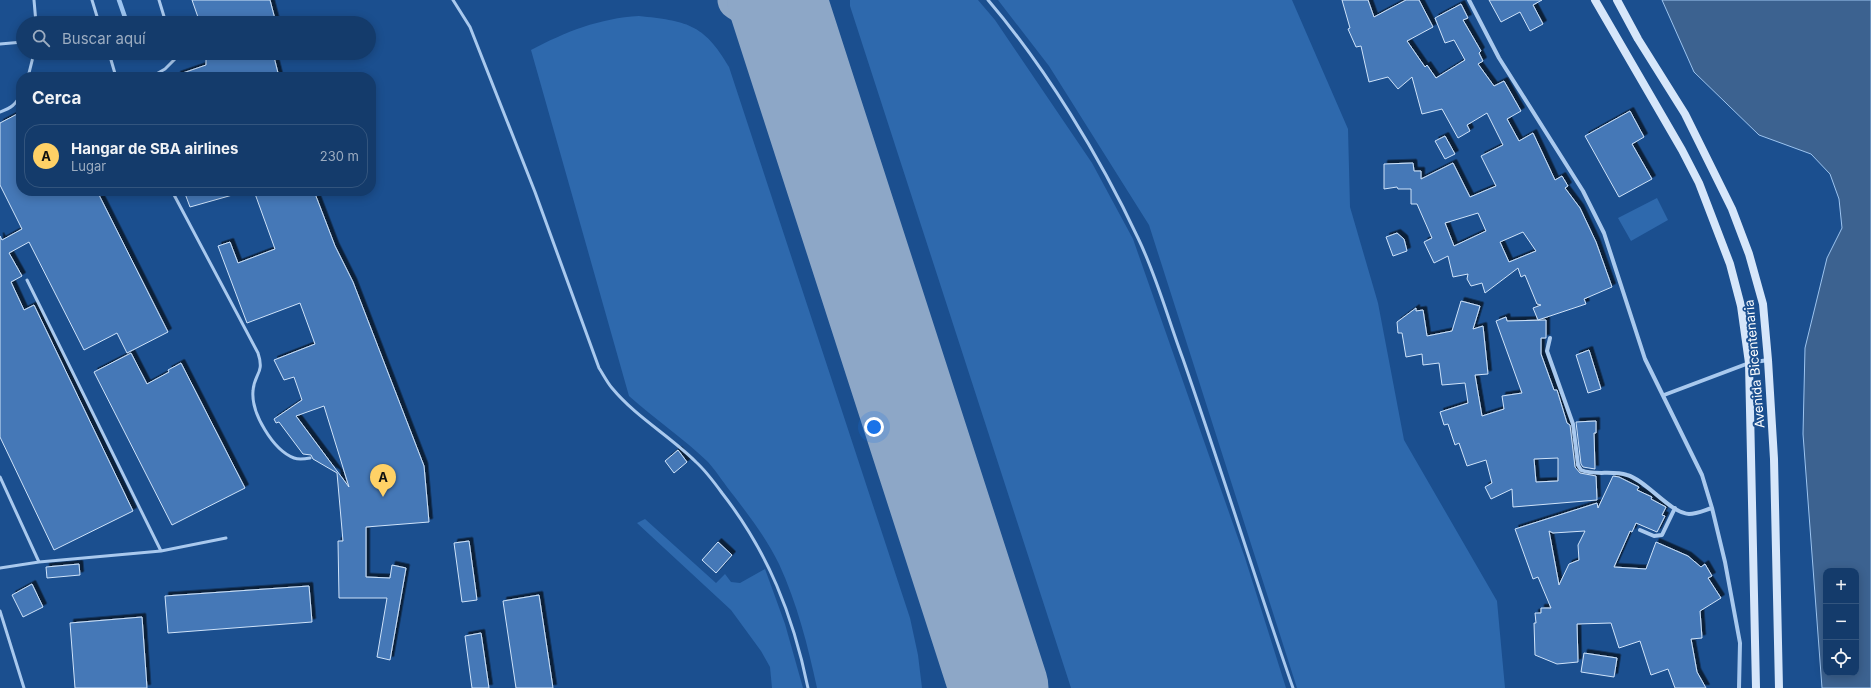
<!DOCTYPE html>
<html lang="es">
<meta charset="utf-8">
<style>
:root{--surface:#143b6b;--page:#214673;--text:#f1f3f6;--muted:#9dadc1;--line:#33557e;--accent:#ffd166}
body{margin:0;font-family:Inter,sans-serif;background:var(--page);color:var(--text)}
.controls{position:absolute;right:12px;bottom:12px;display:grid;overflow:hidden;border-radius:8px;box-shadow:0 2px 10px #0003}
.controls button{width:36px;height:36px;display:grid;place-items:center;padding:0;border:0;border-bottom:1px solid var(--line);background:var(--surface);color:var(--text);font:20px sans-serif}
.you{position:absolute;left:874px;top:427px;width:14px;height:14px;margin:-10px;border:3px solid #fff;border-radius:50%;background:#1a73e8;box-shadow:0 0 0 6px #1a73e833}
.badge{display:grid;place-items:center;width:26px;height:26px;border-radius:50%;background:var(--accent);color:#111;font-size:13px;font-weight:700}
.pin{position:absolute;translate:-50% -33px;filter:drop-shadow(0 1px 2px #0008)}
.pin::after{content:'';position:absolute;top:21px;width:14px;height:12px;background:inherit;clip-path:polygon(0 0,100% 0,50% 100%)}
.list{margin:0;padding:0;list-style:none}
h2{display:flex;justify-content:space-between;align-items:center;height:52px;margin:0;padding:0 16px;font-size:17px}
h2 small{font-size:13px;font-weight:400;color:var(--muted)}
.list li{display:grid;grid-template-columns:26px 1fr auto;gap:12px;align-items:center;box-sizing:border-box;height:64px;margin:0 8px 8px;padding:0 8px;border:1px solid var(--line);border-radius:16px}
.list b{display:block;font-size:15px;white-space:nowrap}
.list p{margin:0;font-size:13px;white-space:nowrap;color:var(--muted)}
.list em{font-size:13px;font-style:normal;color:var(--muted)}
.icon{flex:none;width:22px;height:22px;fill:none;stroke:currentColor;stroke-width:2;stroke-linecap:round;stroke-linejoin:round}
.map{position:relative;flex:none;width:1871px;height:688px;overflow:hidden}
.search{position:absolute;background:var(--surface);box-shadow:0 2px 10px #0003;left:16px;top:16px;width:360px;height:44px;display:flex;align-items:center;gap:10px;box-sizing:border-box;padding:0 14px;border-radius:22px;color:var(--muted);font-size:15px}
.panel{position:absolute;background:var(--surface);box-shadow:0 2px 10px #0003;left:16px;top:72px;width:360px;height:124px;border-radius:16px}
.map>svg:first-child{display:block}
</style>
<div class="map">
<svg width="1871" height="688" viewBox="0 0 1871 688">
<defs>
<filter id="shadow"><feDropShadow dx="3.5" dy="-3.5" stdDeviation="0" flood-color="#0009"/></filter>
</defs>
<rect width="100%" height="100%" fill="#1b4f8f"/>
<path fill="#2e69ad" d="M850 0H978L995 20 1092 163 1133 239 1245 558 1286 688H1071L850 6Z
M998 0H1292L1348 129 1350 207 1378 303 1404 440 1497 601 1505 688H1297L1149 225 1049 66Z
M639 16C685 21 704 23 729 67L910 618 918 655 922 688H817C808 646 797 603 779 564 767 539 750 517 734 496 725 485 717 472 708 462 683 438 655 419 629 396L531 50C565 32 600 18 639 16Z
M1657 198 1668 220 1631 241 1618 218Z
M645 519 716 583 725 574 731 582 740 583 765 569 785 624 803 688H772L770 667 761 651 731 610 637 523Z"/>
<path fill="#3c6290" stroke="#9cc4f0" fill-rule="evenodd" d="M1662 0H1871V688H1822L1803 434 1805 348 1827 258 1842 228 1839 199 1830 174 1811 154 1759 135 1694 72ZM1826 571H1856V673H1826Z"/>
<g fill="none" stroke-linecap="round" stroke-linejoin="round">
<path stroke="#9cc4f0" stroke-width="4.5" d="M119 0 127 23"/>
<path stroke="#8da7c7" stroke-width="39" d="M737 0C761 17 778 28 794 53"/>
<path stroke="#8da7c7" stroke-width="99" d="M777 0 999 688"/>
</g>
<path fill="#4478b7" stroke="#cfe3fa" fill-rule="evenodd" filter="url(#shadow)" d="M192 0H270L276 23H200Z
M1342 0H1368L1374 17 1406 0H1419L1433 27 1407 41 1425 67 1427 65 1436 78 1465 60 1454 40 1445 43 1435 18 1461 4 1468 18 1463 20 1481 51 1479 53 1483 61 1478 64 1494 86 1504 81 1521 111 1507 119 1519 141 1533 133 1555 180 1562 176 1568 186 1565 188 1580 208 1596 242 1612 287 1584 299 1586 304 1538 320 1533 308 1541 305 1537 304 1525 275 1521 277 1518 268 1485 293 1482 283 1471 286 1467 279 1468 274 1453 277 1448 256 1434 263 1424 242 1432 238 1417 204H1411V189H1398L1397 187 1384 189V164L1413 163 1414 171H1421V179L1453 163 1470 197 1496 186 1481 156 1503 145 1487 113 1467 125 1470 131 1458 138 1442 109 1422 114 1412 77 1398 89 1388 77 1369 82 1361 46 1356 47 1348 29 1350 28ZM1478 213 1486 231 1454 246 1445 223ZM1523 232 1536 251 1509 262 1500 242Z
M1489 0H1542L1533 5 1543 24 1530 31 1520 12 1501 22Z
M206 53H273L279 77H177V75L206 65Z
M1630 111 1644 137 1632 144 1652 179 1619 197 1585 136Z
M21 112V191H97L168 332 127 353 117 333 84 350 29 242 9 253 22 276 11 282 24 310 34 305 133 511 54 550 0 437V236L2 240 22 229 0 185V123Z
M1445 136 1455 154 1445 159 1435 141Z
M184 191H235L236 194 190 207Z
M254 191H314L335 246 353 282 424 466 429 522 366 527V577L390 578 392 565 406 568 390 660 377 657 387 598H339L338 541H343L337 473 313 459 311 455 303 454 279 422 276 423 274 419 302 400 294 377 284 380 274 360 315 344 300 303 247 323 218 246 230 242 238 263 275 249ZM324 406 349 487 296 416Z
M1397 233 1404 239 1407 251 1393 256 1386 237Z
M1461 301 1480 306 1473 329 1483 326 1488 374 1475 375 1482 416 1504 409 1502 396 1522 393 1496 321 1506 317 1507 321 1546 320V338H1541V354L1554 390H1557L1567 423 1570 425 1575 467 1580 473 1596 476 1597 500 1513 507 1512 489 1491 499 1485 487 1492 483 1486 460 1467 466 1459 443 1455 445 1448 424 1444 425 1440 412 1468 403 1465 383 1442 385 1439 363 1423 365 1422 354 1406 357 1402 333H1398L1397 322 1416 308V311L1423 310 1427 336 1452 331ZM1558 458V481L1536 482 1534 459Z
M1589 350 1601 389 1588 393 1576 355Z
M131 353 147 384 169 372 168 370 181 363 245 488 172 525 94 372Z
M1596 421V433H1594L1595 469 1583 467 1581 464 1576 422Z
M678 450 687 462 674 473 665 461Z
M1613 476 1619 477 1639 487 1637 490 1652 497 1651 499 1666 507 1662 515 1665 516 1657 532 1636 523 1632 532 1630 531 1614 567 1646 569 1656 542 1688 556 1701 567 1705 564 1712 576 1708 578 1721 598 1700 611 1702 638 1691 639 1697 672 1706 688H1675L1668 669 1651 675 1640 641 1619 648 1611 623 1577 624 1578 662 1557 664 1535 655 1534 623H1536L1535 613H1541V608H1551L1538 577 1533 579 1515 529 1597 503 1598 508ZM1549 531 1553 533 1585 531 1578 545 1579 560 1569 564 1559 585Z
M469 541 477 600 462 602 454 543Z
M718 542 732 555 716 573 702 560Z
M79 564 80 575 47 578 46 567Z
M32 584 43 607 23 617 12 595Z
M309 586 312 622 168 633 165 596Z
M539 595 553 688H516L503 601Z
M142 617 147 688H75L70 623Z
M481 633 489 688H472L465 636Z
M1584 653 1617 658 1614 677 1581 672Z"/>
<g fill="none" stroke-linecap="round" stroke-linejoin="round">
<path stroke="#a9c9ee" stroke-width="3" d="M34 0 36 23
M92 0 99 23
M159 0 166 23
M453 0 470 27 535 192 599 368C603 374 607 382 612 388 636 417 670 436 696 462 706 471 714 482 722 493 768 552 793 615 808 688
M988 0C1046 68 1100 157 1138 238 1157 277 1168 319 1183 359 1221 468 1255 579 1293 688
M0 44 23 42
M109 53 116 77
M28 77 34 53
M151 77 165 69 177 57 176 53
M0 112C11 108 16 105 21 93
M172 191 258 353C265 374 254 373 253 391 251 413 273 450 294 458 299 460 305 459 310 458
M27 280 161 551
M0 477 39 562
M0 568 39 562 161 551 226 538
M0 611 24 688"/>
<path stroke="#a9c9ee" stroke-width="4" d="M1469 0 1499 58 1583 191 1604 233 1645 359 1702 475 1712 508 1725 562 1740 643 1739 688
M1550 338 1547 351 1573 424 1578 465 1581 470C1594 476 1612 470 1627 475 1646 480 1670 513 1689 514 1697 514 1705 510 1712 508
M1664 395 1749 363 1768 360
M1640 530 1654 536 1662 535 1675 508"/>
<path stroke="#d6e6fa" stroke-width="8" d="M1595 0 1682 150 1699 183 1730 264 1741 306 1749 363 1756 688
M1617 0 1638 39 1685 114 1732 209 1749 254 1763 304 1768 360 1774 459 1779 688"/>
</g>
<g text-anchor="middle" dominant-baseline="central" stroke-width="4" stroke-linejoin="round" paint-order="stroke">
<g font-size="13" fill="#fff" stroke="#1b4f8f">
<text transform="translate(1754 364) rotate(-95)">Avenida Bicentenaria</text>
</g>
</g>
</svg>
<div class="controls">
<button>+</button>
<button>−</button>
<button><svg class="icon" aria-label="locate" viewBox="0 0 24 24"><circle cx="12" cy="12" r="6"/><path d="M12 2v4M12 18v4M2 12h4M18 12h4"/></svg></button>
</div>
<div class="you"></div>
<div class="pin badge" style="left:383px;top:497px">A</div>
<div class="search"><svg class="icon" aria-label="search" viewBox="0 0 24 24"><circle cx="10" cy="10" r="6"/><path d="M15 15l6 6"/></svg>Buscar aquí</div>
<section class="panel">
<h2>Cerca<small></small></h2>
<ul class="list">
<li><span class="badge">A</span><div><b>Hangar de SBA airlines</b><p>Lugar</p></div><em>230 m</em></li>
</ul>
</section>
</div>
